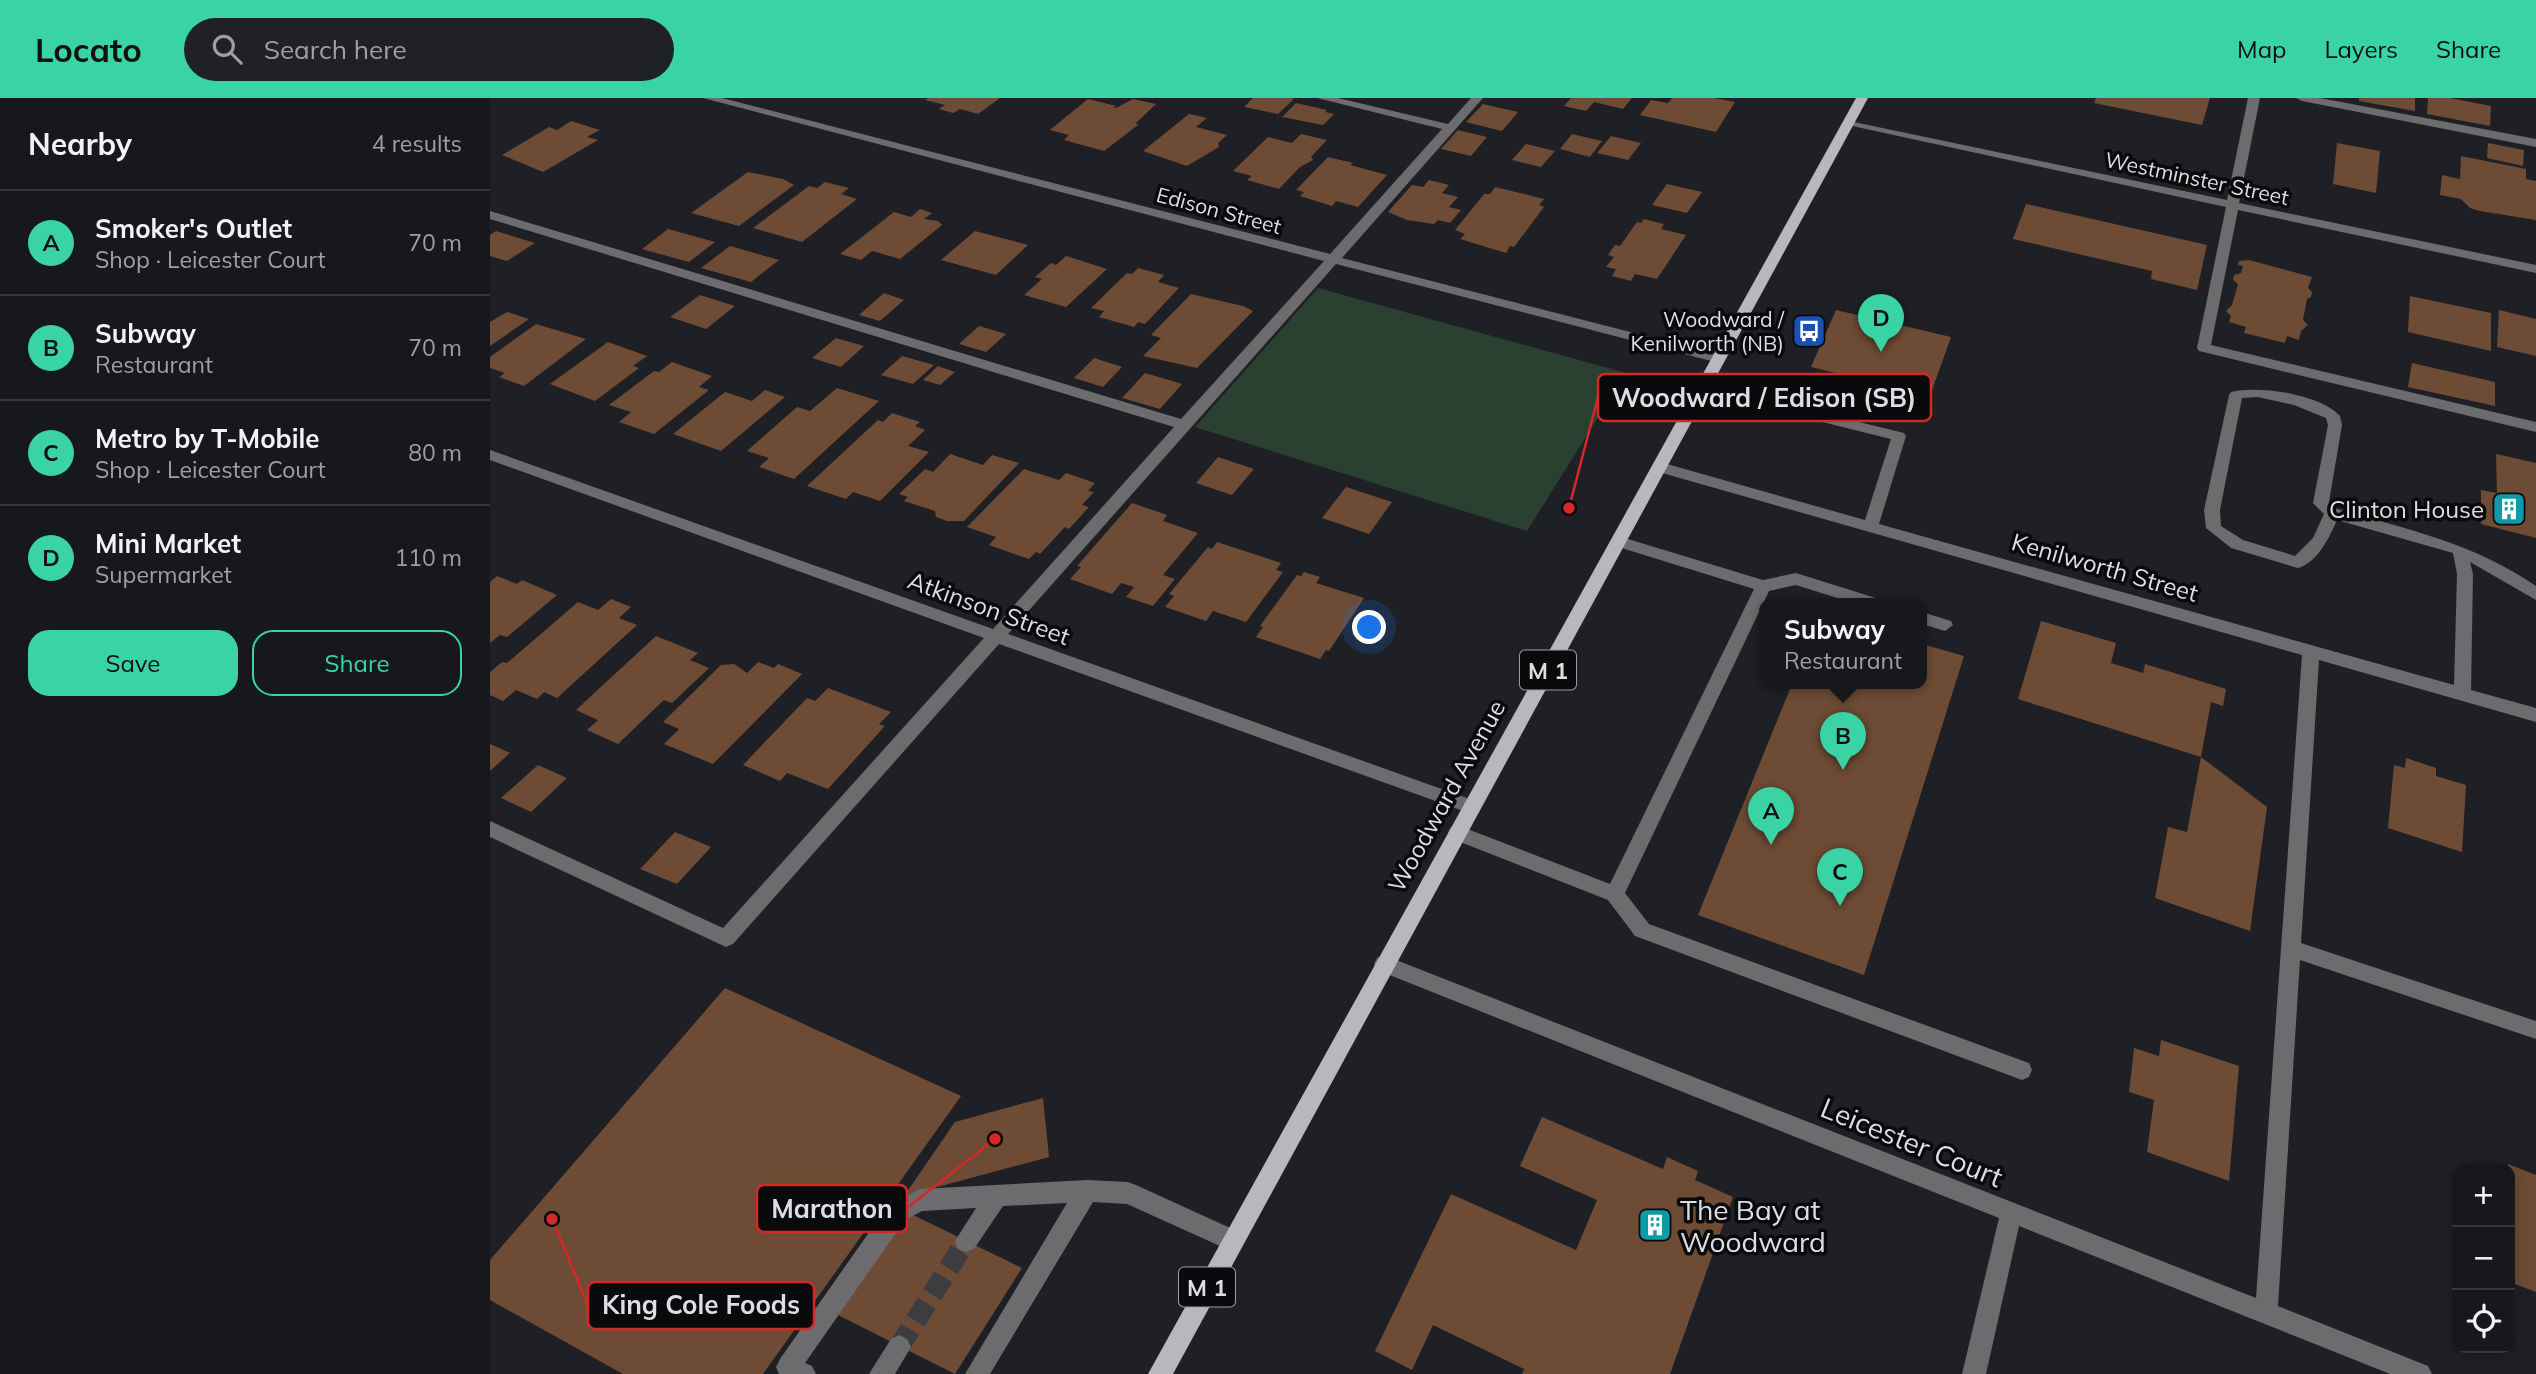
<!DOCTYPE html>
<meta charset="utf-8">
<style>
:root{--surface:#17181c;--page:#202125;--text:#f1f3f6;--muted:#9ea0a3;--line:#36373b;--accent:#3ad4a4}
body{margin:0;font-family:Mulish,sans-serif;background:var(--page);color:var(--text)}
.controls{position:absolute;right:21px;bottom:21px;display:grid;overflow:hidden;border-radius:14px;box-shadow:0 4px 18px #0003}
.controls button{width:63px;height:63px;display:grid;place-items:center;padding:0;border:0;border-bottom:2px solid var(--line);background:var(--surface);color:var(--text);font:35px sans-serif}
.you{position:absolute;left:880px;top:530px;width:24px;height:24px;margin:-18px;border:5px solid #fff;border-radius:50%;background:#1a73e8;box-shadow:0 0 0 10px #1a73e833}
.badge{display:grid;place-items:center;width:46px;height:46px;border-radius:50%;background:var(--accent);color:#111;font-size:23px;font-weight:700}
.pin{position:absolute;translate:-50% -58px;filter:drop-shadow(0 2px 4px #0008)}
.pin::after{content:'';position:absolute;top:37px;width:24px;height:21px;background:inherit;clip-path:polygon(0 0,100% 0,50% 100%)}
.popup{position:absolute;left:1269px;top:500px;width:168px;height:91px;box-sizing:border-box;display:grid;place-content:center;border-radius:14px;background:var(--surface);filter:drop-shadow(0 2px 5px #0005);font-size:23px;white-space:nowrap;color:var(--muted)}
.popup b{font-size:26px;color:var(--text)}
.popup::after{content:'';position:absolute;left:50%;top:100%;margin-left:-14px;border:14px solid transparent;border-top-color:var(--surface)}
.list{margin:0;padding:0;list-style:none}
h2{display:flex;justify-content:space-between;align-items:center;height:91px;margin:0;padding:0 28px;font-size:30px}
h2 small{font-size:23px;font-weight:400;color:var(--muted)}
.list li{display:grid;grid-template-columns:46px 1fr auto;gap:21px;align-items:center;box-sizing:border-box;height:105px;padding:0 28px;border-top:2px solid var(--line)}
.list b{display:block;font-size:26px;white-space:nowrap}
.list p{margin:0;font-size:23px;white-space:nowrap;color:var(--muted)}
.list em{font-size:23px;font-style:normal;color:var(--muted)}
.actions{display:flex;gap:14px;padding:21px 28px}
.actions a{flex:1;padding:16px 0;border:2px solid var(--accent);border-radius:21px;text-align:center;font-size:24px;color:var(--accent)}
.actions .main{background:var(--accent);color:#111}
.icon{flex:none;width:38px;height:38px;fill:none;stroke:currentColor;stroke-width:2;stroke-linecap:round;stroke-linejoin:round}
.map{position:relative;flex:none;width:2046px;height:1276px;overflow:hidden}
header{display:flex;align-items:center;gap:42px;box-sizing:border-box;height:98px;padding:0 35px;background:var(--accent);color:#111}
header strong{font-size:33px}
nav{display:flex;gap:38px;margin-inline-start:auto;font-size:24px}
.search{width:490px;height:63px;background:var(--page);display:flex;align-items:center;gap:18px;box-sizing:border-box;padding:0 24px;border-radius:38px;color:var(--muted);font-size:26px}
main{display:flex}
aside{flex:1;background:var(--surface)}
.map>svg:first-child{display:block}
</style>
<header>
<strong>Locato</strong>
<div class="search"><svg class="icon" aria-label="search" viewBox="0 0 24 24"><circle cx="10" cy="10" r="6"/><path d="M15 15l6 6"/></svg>Search here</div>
<nav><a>Map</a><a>Layers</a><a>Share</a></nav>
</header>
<main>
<aside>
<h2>Nearby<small>4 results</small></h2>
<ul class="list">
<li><span class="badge">A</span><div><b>Smoker's Outlet</b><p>Shop · Leicester Court</p></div><em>70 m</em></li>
<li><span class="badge">B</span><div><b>Subway</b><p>Restaurant</p></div><em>70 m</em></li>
<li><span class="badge">C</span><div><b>Metro by T-Mobile</b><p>Shop · Leicester Court</p></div><em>80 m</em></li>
<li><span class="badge">D</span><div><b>Mini Market</b><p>Supermarket</p></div><em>110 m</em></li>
</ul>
<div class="actions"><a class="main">Save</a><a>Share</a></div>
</aside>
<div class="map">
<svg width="2046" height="1276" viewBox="0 0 2046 1276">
<rect width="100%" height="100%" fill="#1f2025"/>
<path fill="#2a4131" d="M828 190 1136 275 1037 433 705 329Z"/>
<path fill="#6e4b35" d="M438 0H510L488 16 470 11 463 15 449 11 455 7 435 2Z
M763 0H801L804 1 788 16 754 9Z
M1081 0H1142L1133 11 1104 4 1096 13 1074 8Z
M1182 0H1224L1245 4 1226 34 1150 17 1161 2 1178 5Z
M1606 0H1720L1712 27 1604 5Z
M1869 0H1925V13L1869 3Z
M1938 0H1960L2001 8 2000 28 1937 16Z
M598 1 626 8 623 10H626L643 1 666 6 646 25 648 27 614 53 574 42 579 37 560 32Z
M806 5 837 12 835 14 844 16 833 27 792 19Z
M993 6 1028 14 1012 33 976 24Z
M699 16 717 20 706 29 737 37 728 45 729 49 697 68 653 53Z
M81 23 110 32 97 39 108 42 53 74 12 57 59 29 67 32Z
M968 32 997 39 981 58 951 51Z
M811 36 837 42 821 59 823 62 810 69 789 91 757 82 762 78 743 73 778 39 802 45Z
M1082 36 1112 43 1100 59 1070 51Z
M1121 38 1151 45 1138 62 1107 55Z
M1847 45 1890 53 1886 95 1843 86Z
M1998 45 2034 52 2033 68 1997 60Z
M1036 46 1065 53 1051 69 1022 62Z
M1971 58 2036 71V81L2046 83V122L1990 113 1980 110 1971 101 1950 97 1952 77 1970 81Z
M838 59 863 65 860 67 897 77 868 109 846 103 842 108 810 98 814 94 806 92Z
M258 74 293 81 304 87 249 128 201 115Z
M939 82 959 87 952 95 968 99 959 109 971 112 960 125 948 122 944 126 917 122 898 114 922 87 933 89Z
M335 84 359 90 351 96 367 101 312 144 263 130 319 88 327 90Z
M1177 86 1212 94 1197 115 1162 107Z
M1005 89 1054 101 1049 107 1054 109 1024 149 1020 148 1016 155 970 141 975 136 965 132 994 96H1000Z
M1536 106 1717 147 1707 192 1661 181 1662 173 1523 141Z
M430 111 442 115 434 121 448 123 452 127 410 161 382 153 371 162 350 156 404 114 421 119Z
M1154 121 1174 126 1171 131 1196 137 1167 181 1145 176 1141 183 1122 178 1126 171 1116 169 1124 159 1118 157 1125 147 1130 148 1147 124 1151 125Z
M178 131 225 144 199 164 152 151Z
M6 133 45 145 17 163 0 158V137Z
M485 133 538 147 506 177 451 162Z
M240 148 289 162 261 184 211 170Z
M576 158 617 171 576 209 534 197 552 181 545 179 561 165 566 167Z
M1759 162 1822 179 1818 190 1822 194 1821 199 1817 201 1813 222 1818 227 1811 233 1809 242 1797 238 1795 245 1754 235 1756 229 1739 224 1741 218 1736 213 1742 207 1748 186 1743 182 1744 177 1751 175 1753 168 1748 167 1749 163Z
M648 170 674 177 668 184 689 190 655 226 648 224 644 229 609 219 614 213 601 210 637 175 642 176Z
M394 195 414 202 390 223 369 217Z
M701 196 753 208 763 213 707 270 653 258 671 240 661 237Z
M210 197 245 208 216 231 180 219Z
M1920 198 2001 215V253L1918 234Z
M1346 212 1461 239 1440 298 1321 269Z
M2009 212 2046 221V258L2007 249Z
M17 214 39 221 0 248V224Z
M46 226 96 241 34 288 9 279 15 275 0 270V259Z
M489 228 516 236 496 254 469 246Z
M346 240 374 248 351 269 322 260Z
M118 244 157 258 143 268 149 270 105 303 60 286Z
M412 258 444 267 423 286 391 277Z
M604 260 632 269 613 289 584 280Z
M182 264 222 278 209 289 219 292 164 336 129 324 141 314 119 307 164 273 169 274Z
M1922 265 2005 284V308L1918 289Z
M448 268 465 274 450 287 433 282Z
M655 275 692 286 670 311 632 300Z
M347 290 389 303 304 381 269 369 279 360 257 353 307 309 320 313Z
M275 292 295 299 231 353 183 336 235 294 262 303Z
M402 315 430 324 425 328 435 332 418 348 439 354 390 403 363 394 356 401 317 388 388 322 393 324Z
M460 356 493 367 502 357 529 365 474 423H457L446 419 445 413 414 403 418 399 409 396 435 371 443 374Z
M2006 356 2046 365V440L1991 426V392L2007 395Z
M728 359 764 371 742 397 706 385Z
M534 371 569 382 576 375 605 385 598 393 604 394 592 407 599 409 579 431 575 429 550 456 546 454 539 461 499 447 506 439 477 429Z
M856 389 902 404 879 436 832 420Z
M642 405 677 417 673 423 708 435 673 477 685 481 663 508 636 499 644 489 631 485 622 496 580 481 591 469 587 468Z
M727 444 791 465 786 472 793 474 756 524 723 513 716 523 675 509 684 498 679 496 718 449 722 451Z
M814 474 830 479 826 485 874 500 839 553 836 552 830 561 766 539 773 529 770 528 807 477 811 478Z
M7 478 27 486 32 482 67 497 17 539 10 537 0 545V484Z
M121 501 141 509 129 520 147 527 67 600 54 594 47 601 26 592 13 603 0 597V574L12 564 17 565 88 504 108 512Z
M1551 523 1626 545 1621 565 1653 575 1655 566 1736 591 1733 608 1721 604 1711 659 1528 601Z
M166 538 208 555 200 562 219 570 182 605 174 602 128 646 97 632 108 622 86 612Z
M1432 546 1474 558 1374 877 1208 817 1302 586H1432Z
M268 564 284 570 288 566 312 576 223 666 174 646 189 631 173 624 231 567 244 566 257 575Z
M338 590 401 614 389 626 395 628 338 691 297 675 290 683 253 667 317 600 325 603Z
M0 646 20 655 0 673Z
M1711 659 1777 709 1760 833 1665 800 1678 729 1697 734Z
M1916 660 1946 670V678L1976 687 1972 754 1898 730 1904 667 1915 670Z
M48 667 77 680 41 714 11 700Z
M185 734 221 749 187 786 150 771Z
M235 890 471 998 273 1276H133L0 1202V1162Z
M1671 942 1749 968 1739 1083 1657 1054 1664 1002 1639 994 1644 950 1669 958Z
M553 1000 559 1059 414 1098 465 1024Z
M1052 1019 1173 1071 1177 1059 1208 1073 1205 1082 1243 1099 1180 1276H1032L1034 1271 943 1227 922 1272 885 1253 961 1096 1086 1152 1107 1102 1030 1068Z
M2018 1066 2046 1077V1194L2020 1184Z
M419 1115 532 1170 465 1276 348 1217Z"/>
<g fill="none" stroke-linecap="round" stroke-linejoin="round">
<path stroke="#3c3c41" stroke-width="21" stroke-dasharray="21 10" stroke-linecap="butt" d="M409 1249 476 1143"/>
<path fill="#6c6b6e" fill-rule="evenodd" d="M213 0H232L840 156 952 31 827 0H848L958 26 981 0H993L852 160 1234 258 1236 261 1229 265 846 166 518 536 988 704 991 709 988 714H976L509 546 243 846 236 849 0 739V723L233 830 494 540 0 362V352L503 531 684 329 0 121V113L691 321 834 163Z
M1758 0H1770L1749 105 2046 167V175L1748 112 1721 247 2046 324V334L1709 253 1707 250 1736 109 1353 26 1359 23 1737 102Z
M1806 0H1830L2046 41V49L1812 3Z
M1213 286 1414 335 1416 338 1389 426 1964 587 1967 476 1963 455 1847 422C1839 440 1828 464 1808 470L1741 450 1716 430 1714 412 1739 297 1741 294C1768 287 1831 296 1850 318L1852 327 1839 404 1847 411C1920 432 1983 445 2046 488V502L1980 464 1983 476 1981 592 2046 610V624L1829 562 1811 845 2046 923V941L1810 862 1788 1208 1938 1268 1942 1276H1900L1529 1128 1496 1276H1472L1509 1120 887 872 884 866 887 860 894 857 901 860 1766 1200 1812 557 1165 373 1163 369 1170 364 1375 422 1401 341 1208 293V287ZM1768 299 1804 307 1836 320 1838 327 1823 405 1834 416 1823 440 1805 458 1753 442 1731 428 1730 412 1752 300Z
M1128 438 1273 482 1306 475 1392 502 1394 506H1366L1306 487 1279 493 1135 795 1159 826 1539 965 1542 972 1539 979 1532 982 1145 838 1118 802 960 740 958 735 960 730 967 727 1120 786 1264 491 1122 447 1120 443Z
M1432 514 1461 523 1463 527 1455 533 1432 526Z
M597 1082 638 1084 646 1087 749 1134 752 1142 749 1150 741 1153 637 1106 603 1104 500 1276H475L577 1105 513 1108 484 1151 476 1154 468 1151 465 1143 486 1110 432 1113 415 1122 315 1265 322 1268 326 1276H289L286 1269 290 1261 399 1106 430 1091Z
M409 1237 417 1241 421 1249 405 1276H379L401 1241Z"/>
<path fill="#b8b7bc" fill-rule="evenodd" d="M1366 0H1378L683 1276H658Z"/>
</g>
<defs>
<symbol id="bus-square" viewBox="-11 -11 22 22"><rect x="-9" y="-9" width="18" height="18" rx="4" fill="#1a4fb4" stroke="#090a0c"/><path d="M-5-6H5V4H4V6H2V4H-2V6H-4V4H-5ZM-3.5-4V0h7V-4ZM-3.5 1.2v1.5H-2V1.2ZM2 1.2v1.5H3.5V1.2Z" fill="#fff"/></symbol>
<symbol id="building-square" viewBox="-11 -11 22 22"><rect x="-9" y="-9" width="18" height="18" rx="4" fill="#0f9aa8" stroke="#090a0c"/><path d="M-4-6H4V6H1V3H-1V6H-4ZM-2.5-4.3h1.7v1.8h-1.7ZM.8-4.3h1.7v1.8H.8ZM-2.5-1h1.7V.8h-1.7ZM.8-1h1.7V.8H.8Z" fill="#fff"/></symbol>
</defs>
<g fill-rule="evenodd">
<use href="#bus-square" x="1300" y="214" width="38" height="38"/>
<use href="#building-square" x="2000" y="392" width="38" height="38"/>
<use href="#building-square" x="1146" y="1108" width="38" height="38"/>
</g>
<g text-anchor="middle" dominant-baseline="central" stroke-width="7" stroke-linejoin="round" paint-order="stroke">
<g font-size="21" fill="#dddee2" stroke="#090a0c">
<text transform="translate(1707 80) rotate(12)">Westminster Street</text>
<text transform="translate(729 112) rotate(15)">Edison Street</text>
</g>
<g font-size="21" fill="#dddee2" stroke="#090a0c" text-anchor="end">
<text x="1294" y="221">Woodward /<tspan x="1294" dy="24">Kenilworth (NB)</tspan></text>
</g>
<g fill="#090a0c" stroke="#9d9ea2" stroke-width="2">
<rect x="1030" y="552.5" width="56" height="39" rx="5"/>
<rect x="689" y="1169.5" width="56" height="39" rx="5"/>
</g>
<g font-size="23" font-weight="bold" fill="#dddee2">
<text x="1058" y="572">M 1</text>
<text x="717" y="1189">M 1</text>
</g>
<g font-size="24" fill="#dddee2" stroke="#090a0c" text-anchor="end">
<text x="1994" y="411">Clinton House</text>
</g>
<g font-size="24" fill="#dddee2" stroke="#090a0c">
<text transform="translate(1615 469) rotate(16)">Kenilworth Street</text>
<text transform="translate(499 510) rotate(20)">Atkinson Street</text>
<text transform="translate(956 698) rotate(-61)">Woodward Avenue</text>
</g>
<g font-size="28" fill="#dddee2" stroke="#090a0c">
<text transform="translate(1422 1044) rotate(22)">Leicester Court</text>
</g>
<g font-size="28" fill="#dddee2" stroke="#090a0c" text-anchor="start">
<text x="1190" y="1111">The Bay at<tspan x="1190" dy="32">Woodward</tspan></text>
</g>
</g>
<path fill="none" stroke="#d62828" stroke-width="2.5" d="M1079 410L1108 299M505 1041L417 1110M62 1121L98 1207"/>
<g fill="#d62828" stroke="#090a0c" stroke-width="2.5">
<circle cx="1079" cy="410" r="7"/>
<circle cx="505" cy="1041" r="7"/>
<circle cx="62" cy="1121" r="7"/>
</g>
<g fill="#090a0c" stroke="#d62828" stroke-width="2.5">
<rect x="1108" y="276" width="333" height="47" rx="7"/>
<rect x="267" y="1087" width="150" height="47" rx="7"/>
<rect x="98" y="1184" width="226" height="47" rx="7"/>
</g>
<g font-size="26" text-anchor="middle" font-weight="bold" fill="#dddee2">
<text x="1274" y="309">Woodward / Edison (SB)</text>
<text x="342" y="1120">Marathon</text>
<text x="211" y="1216">King Cole Foods</text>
</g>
</svg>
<div class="controls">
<button>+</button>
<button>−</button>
<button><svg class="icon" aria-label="locate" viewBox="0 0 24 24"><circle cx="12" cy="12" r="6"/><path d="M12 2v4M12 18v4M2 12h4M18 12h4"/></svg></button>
</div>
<div class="you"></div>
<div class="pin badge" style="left:1281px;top:747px">A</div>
<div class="pin badge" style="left:1353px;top:672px">B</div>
<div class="popup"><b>Subway</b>Restaurant</div>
<div class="pin badge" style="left:1350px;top:808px">C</div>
<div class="pin badge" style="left:1391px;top:254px">D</div>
</div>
</main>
